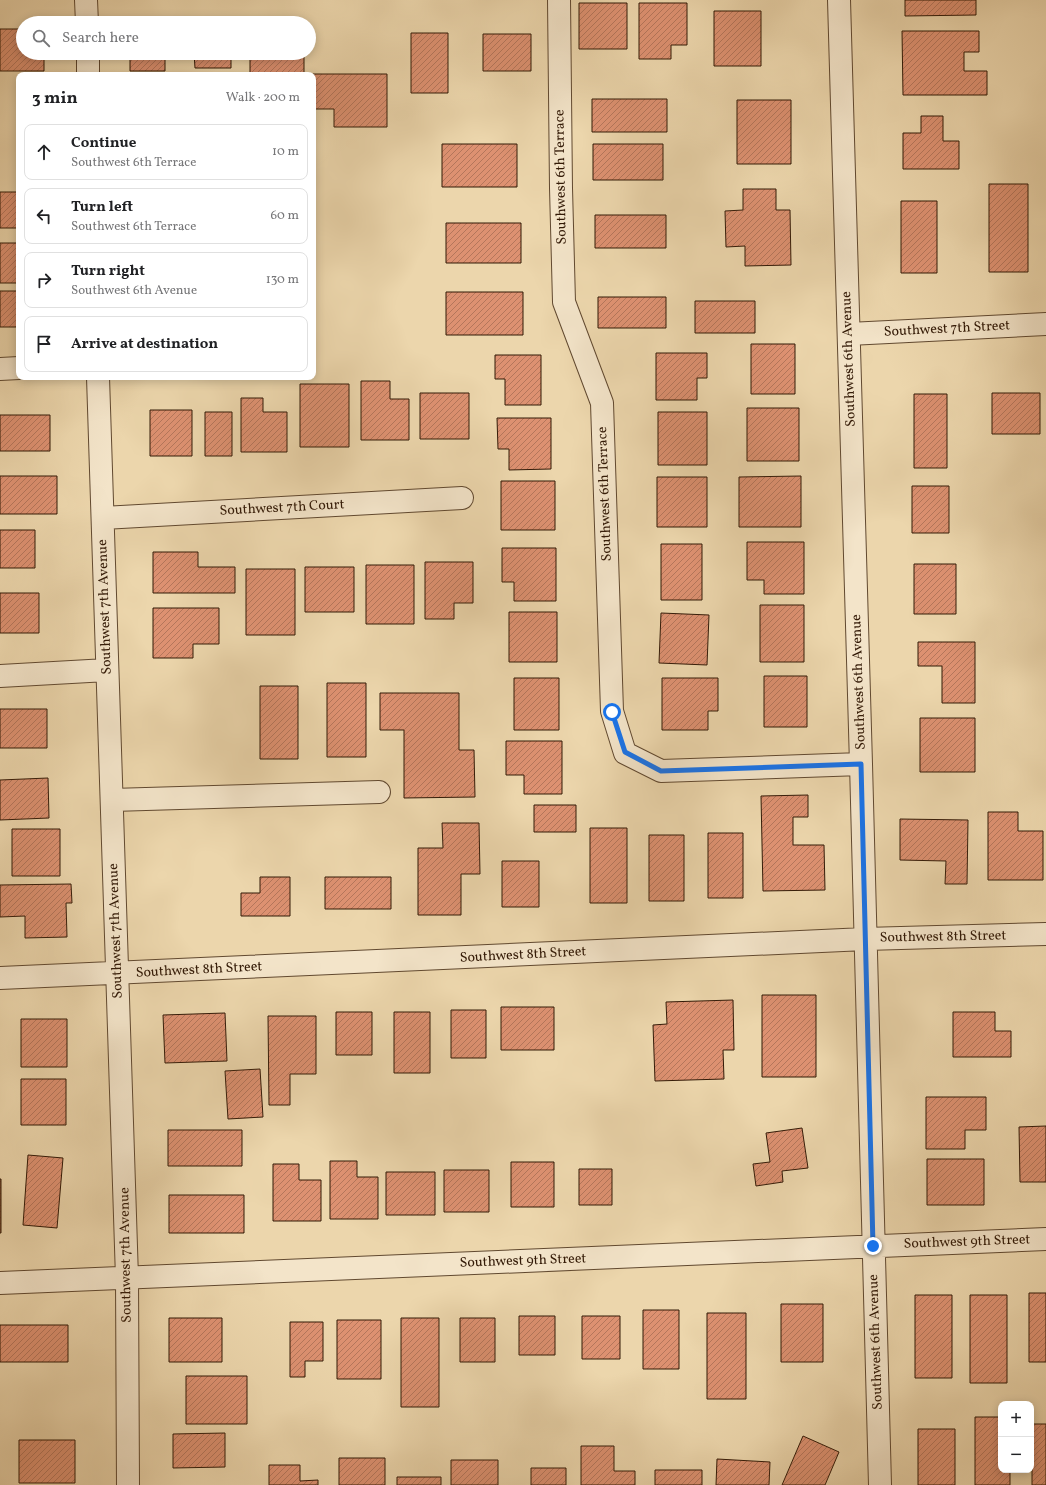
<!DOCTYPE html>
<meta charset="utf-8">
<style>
:root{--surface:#fff;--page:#f2f2f2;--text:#202124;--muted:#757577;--line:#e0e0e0}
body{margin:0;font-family:Vollkorn,serif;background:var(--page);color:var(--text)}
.controls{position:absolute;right:12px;bottom:12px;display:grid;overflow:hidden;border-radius:8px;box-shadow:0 2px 10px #0003}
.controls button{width:36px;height:36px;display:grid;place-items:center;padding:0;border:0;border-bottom:1px solid var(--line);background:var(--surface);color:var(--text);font:20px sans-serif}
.stop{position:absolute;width:12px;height:12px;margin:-9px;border:3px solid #1a73e8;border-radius:50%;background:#fff}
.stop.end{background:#1a73e8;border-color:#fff;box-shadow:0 1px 4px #0008}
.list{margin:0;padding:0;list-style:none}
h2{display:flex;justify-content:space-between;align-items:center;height:52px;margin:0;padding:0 16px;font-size:17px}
h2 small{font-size:13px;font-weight:400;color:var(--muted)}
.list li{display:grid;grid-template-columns:26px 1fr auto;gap:12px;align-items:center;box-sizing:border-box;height:56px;margin:0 8px 8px;padding:0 8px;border:1px solid var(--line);border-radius:8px}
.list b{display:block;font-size:15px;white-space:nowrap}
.list p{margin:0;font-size:13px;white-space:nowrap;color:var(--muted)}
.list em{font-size:13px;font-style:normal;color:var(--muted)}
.icon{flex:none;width:22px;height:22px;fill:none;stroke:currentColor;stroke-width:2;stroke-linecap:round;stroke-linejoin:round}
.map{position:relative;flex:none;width:1046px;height:1485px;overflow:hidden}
.search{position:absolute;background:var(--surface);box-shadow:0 2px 10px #0003;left:16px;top:16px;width:300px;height:44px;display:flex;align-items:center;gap:10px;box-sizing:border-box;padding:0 14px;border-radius:22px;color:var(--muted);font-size:15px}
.panel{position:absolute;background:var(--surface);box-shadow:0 2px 10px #0003;left:16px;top:72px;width:300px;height:308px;border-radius:8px}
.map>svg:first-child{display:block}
</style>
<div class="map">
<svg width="1046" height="1485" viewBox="0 0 1046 1485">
<defs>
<pattern id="building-hatch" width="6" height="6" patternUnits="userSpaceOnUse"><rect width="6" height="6" fill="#dd9171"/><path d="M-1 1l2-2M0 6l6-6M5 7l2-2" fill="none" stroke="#b4765b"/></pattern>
</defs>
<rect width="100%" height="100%" fill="#ecd6ac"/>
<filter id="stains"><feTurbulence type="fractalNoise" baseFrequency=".005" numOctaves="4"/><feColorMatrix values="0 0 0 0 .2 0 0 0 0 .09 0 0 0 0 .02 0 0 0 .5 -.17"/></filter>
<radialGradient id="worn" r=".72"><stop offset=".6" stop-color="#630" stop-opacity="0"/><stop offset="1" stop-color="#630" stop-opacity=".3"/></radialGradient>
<path fill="url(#building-hatch)" stroke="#331a07" d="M905 0H976V15L905 16Z
M579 3H627V49H579Z
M639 3H687V45H671V59H639Z
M714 11H761V66H714Z
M0 29H23V53H44V71H0Z
M902 31H979V52H964V71H987V95H903Z
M411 33H448V93H411Z
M483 34H531V71H483Z
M130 53H165V71H130Z
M194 53H231V68H195Z
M250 53H304V75H250Z
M313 74H387V127H334V109H313Z
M592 99H667V132H592Z
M737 100H791V164H737Z
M921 116H943V141H959V169H903V133H921Z
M442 144H517V187H442Z
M593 144H663V180H593Z
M989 184H1028V272H989Z
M743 189H776V210H790L791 265 745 266V246L726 247 725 211 743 210Z
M0 192H19V228H0Z
M901 201H937V273H901Z
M595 215H666V248H595Z
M446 223H521V263H446Z
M0 243H19V283H0Z
M0 291H19V327H0Z
M446 292H523V335H446Z
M598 297H666V328H598Z
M695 301H755V333H695Z
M751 344H795V394H751Z
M656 353H707V378H697V400H656Z
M495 355H541V405H505V379H495Z
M361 381H390V399H409V440H361Z
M300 384H349V447H300Z
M420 393H469V439H420Z
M992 393H1040V434H992Z
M914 394H947V468H914Z
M241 398H263V412H287V452H241Z
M747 408H799V461H747Z
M150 410H192V456H150Z
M205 412H232V456H205Z
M658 412H707V465H658Z
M0 415H50V451H0Z
M497 418H551V469L509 470V449H498Z
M0 476H57V514H0Z
M801 476V527H739V477Z
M657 477H707V527H657Z
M501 481H555V530H501Z
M912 486H949V533H912Z
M0 530H35V568H0Z
M747 542H804V594H764V580H747Z
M661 544H702V600H661Z
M502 548H556V601H514V582H502Z
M153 552H198V567H235V593H153Z
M425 562H473V603H454V619H425Z
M914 564H956V614H914Z
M366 565H414V624H366Z
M305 567H354V612H305Z
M246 569H295V635H246Z
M0 593H39V633H0Z
M760 605H804V662H760Z
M153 608H219V644H193V658H153Z
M509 612H557V662H509Z
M661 613 709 615 707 665 659 663Z
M918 642H975V703H942V666H918Z
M764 676H807V727H764Z
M514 678H559V730H514Z
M662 678H718V711H708V730H662Z
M327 683H366V757H327Z
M260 686H298V759H260Z
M380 693H459V750H474L475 797 404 798V730H380Z
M0 709H47V748H0Z
M920 718H975V772H920Z
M506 741H562V794H524V775H506Z
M48 778 49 818 0 820V780Z
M808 795V817H793V845H824L825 890 763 891 761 796Z
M534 805H576V832H534Z
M988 812H1018V831H1043V880H988Z
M900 819 968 820 967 884H945L946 861 900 860Z
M442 823H479L480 874H461V915H418V848H443Z
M590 828H627V903H590Z
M12 829H60V876H12Z
M708 833H743V898H708Z
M649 835H684V901H649Z
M502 861H539V907H502Z
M260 877H290V916H241V893H260Z
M325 877H391V909H325Z
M71 884 72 903H66L67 937 25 938V916L0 917V885Z
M762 995H816V1077H762Z
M733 1000 734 1050H723L724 1079 655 1081 653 1025 667 1024 666 1002Z
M501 1007H554V1050H501Z
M451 1010H486V1058H451Z
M336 1012H372V1055H336Z
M394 1012H430V1073H394Z
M953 1012H995V1031H1011V1057H953Z
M225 1013 227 1061 165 1063 163 1015Z
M268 1016H316V1074H290V1105H269Z
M21 1019H67V1067H21Z
M260 1069 263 1117 228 1119 225 1071Z
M21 1079H66V1125H21Z
M926 1097H986V1130H965V1149H926Z
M1046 1126V1182H1020L1019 1127Z
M802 1128 808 1168 782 1171 783 1182 756 1186 753 1164 770 1162 766 1133Z
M168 1130H242V1166H168Z
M28 1155 63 1158 57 1228 23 1225Z
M927 1159H984V1205H927Z
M330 1161H357V1177H378V1219H330Z
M511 1162H554V1207H511Z
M273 1164H299V1180H321V1221H273Z
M579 1169H612V1205H579Z
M444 1170H489V1212H444Z
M386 1172H435V1215H386Z
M0 1179H1V1233H0Z
M169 1195H244V1233H169Z
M1029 1293H1046V1362H1029Z
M915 1295H952V1378H915Z
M970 1295H1007V1383H970Z
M781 1304H823V1362H781Z
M643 1310H679V1369H643Z
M707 1313H746V1399H707Z
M519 1316H555V1355H519Z
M582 1316H620V1359H582Z
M169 1318H222V1362H169Z
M401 1318H439V1407H401Z
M460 1318H495V1362H460Z
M337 1320H381V1379H337Z
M290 1322H323V1361H305V1377H290Z
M0 1325H68V1362H0Z
M186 1376H247V1424H186Z
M975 1417H1001V1470H1010V1485H975Z
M1032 1424H1046V1485H1032Z
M918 1429H955V1485H918Z
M225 1433V1467L173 1468V1434Z
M803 1436 839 1452 825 1485H782Z
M19 1440H75V1483H19Z
M581 1446H614V1471H635V1485H581Z
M339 1458H385V1485H339Z
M717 1459 770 1462 769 1485H716Z
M451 1460H498V1485H451Z
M269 1465H300V1481L318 1480V1485H269Z
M531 1468H566V1485H531Z
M655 1470H702V1485H655Z
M397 1477H441V1485H397Z"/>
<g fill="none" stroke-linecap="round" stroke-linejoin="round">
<defs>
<path id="minor" d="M86 0 87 23
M559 0 561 188 564 302 602 403 612 711 625 753 661 771 861 764
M839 0 861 764 880 1485
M88 53V75
M849 334 1046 324
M0 369 19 368
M98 377 127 1278 128 1485
M103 518 462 498
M0 676 107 670
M112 800 379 792
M0 978 865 939 1046 934
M0 1283 1046 1239"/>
</defs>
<use href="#minor" stroke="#614930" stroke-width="24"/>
<use href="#minor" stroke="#f3e4c9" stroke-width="22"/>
</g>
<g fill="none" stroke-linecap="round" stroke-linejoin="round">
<path stroke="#1a73e8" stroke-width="5" d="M612 712 625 752 661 771 861 764 873 1246"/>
</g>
<g text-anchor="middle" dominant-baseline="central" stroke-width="3" stroke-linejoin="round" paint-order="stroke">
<g font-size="14" fill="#331a07" stroke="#f3e4c9">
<text transform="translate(561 177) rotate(-91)">Southwest 6th Terrace</text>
<text transform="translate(947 329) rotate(-3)">Southwest 7th Street</text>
<text transform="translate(849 359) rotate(-92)">Southwest 6th Avenue</text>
<text transform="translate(605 494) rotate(-92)">Southwest 6th Terrace</text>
<text transform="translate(282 508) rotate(-3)">Southwest 7th Court</text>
<text transform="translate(105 607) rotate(-92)">Southwest 7th Avenue</text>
<text transform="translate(859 682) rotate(-92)">Southwest 6th Avenue</text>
<text transform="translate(116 931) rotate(-92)">Southwest 7th Avenue</text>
<text transform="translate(943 937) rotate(-1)">Southwest 8th Street</text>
<text transform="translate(523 955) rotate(-3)">Southwest 8th Street</text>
<text transform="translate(199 970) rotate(-3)">Southwest 8th Street</text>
<text transform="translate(967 1242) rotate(-2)">Southwest 9th Street</text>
<text transform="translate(126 1255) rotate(-91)">Southwest 7th Avenue</text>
<text transform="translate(523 1261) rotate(-2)">Southwest 9th Street</text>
<text transform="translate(876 1342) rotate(-92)">Southwest 6th Avenue</text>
</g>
</g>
<rect width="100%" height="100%" filter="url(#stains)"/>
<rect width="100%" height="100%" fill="url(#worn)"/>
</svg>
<div class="controls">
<button>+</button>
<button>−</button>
</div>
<div class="stop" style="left:612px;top:712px"></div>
<div class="stop end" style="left:873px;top:1246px"></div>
<div class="search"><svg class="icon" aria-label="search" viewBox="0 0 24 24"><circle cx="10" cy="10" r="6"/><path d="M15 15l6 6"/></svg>Search here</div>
<section class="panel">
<h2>3 min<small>Walk · 200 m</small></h2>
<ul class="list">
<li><svg class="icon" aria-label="ahead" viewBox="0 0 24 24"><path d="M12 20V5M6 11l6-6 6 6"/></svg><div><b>Continue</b><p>Southwest 6th Terrace</p></div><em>10 m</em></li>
<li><svg class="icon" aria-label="left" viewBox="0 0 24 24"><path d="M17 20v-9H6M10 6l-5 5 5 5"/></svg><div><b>Turn left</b><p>Southwest 6th Terrace</p></div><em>60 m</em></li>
<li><svg class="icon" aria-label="right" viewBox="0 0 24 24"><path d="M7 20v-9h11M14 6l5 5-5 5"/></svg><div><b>Turn right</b><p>Southwest 6th Avenue</p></div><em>130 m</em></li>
<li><svg class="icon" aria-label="arrive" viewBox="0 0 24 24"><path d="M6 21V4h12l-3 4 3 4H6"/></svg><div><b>Arrive at destination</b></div></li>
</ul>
</section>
</div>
